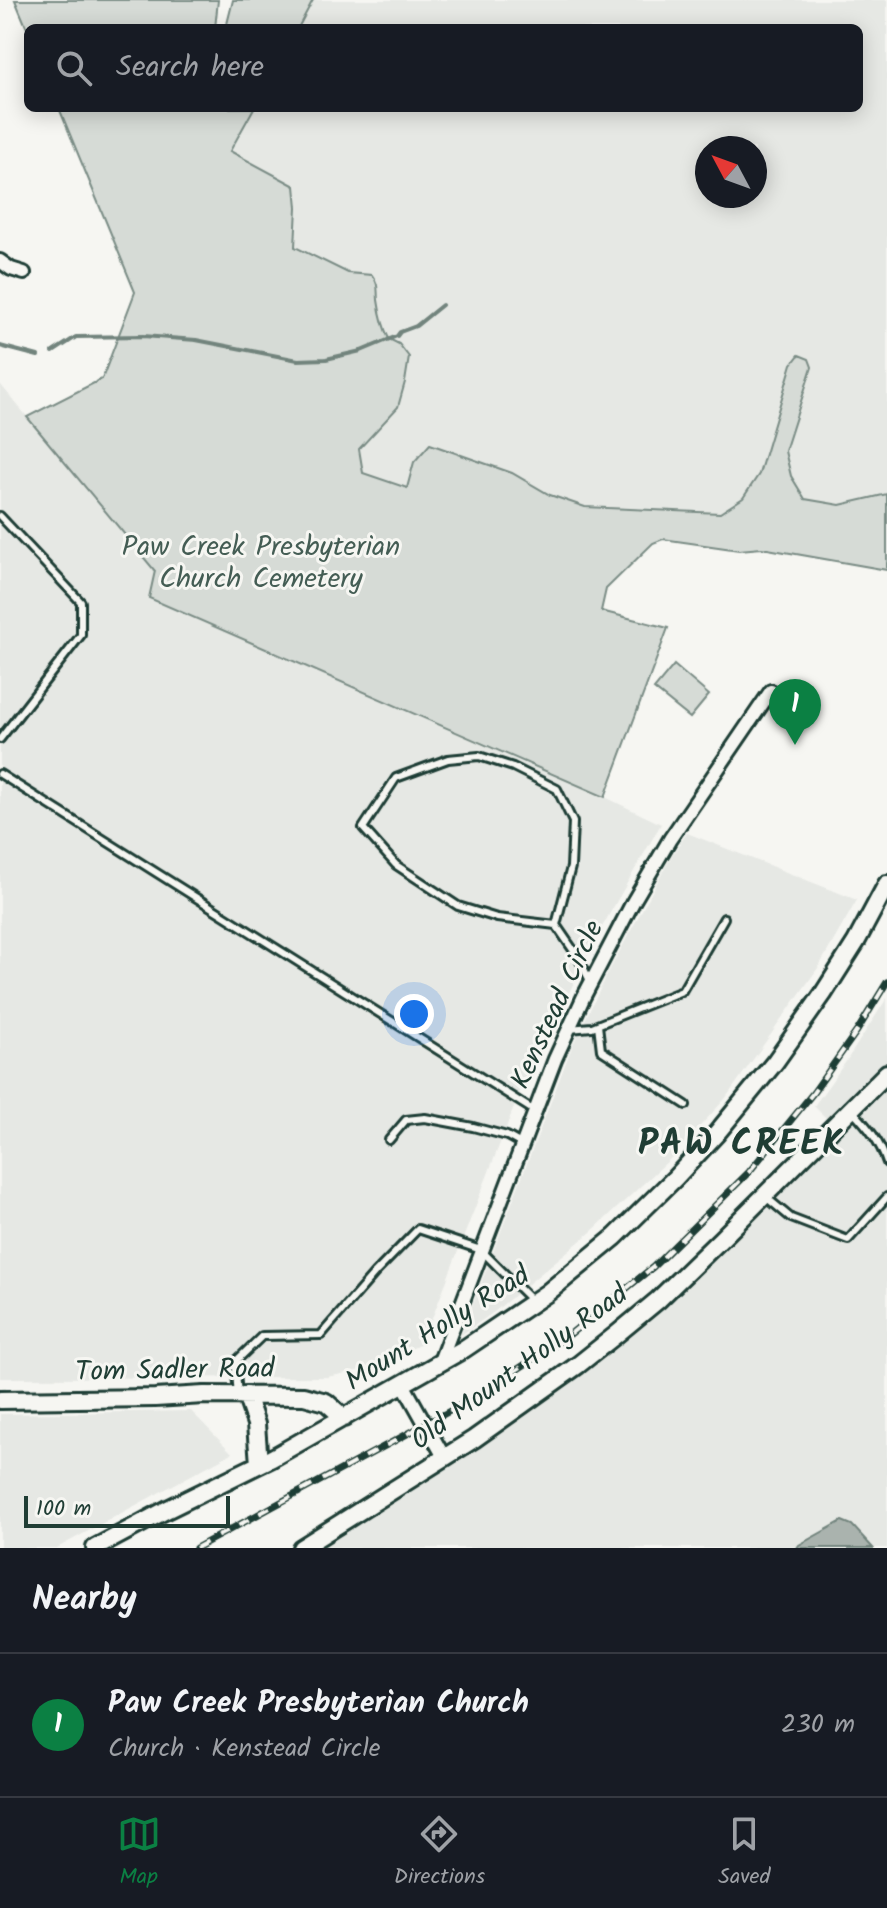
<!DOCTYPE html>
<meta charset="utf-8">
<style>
:root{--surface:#171b24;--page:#20242c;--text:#f1f3f6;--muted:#9ea1a6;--line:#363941;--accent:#0b8043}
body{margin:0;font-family:Kalam,sans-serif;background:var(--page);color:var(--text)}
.compass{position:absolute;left:695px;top:136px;width:72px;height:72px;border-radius:50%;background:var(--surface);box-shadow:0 4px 20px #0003;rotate:311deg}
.scale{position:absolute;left:24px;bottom:20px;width:206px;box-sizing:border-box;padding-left:8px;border:4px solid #1f3d34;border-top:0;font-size:22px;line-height:28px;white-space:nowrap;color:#1f3d34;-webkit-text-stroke:6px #f6f6f2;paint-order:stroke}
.you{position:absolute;left:414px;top:1014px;width:28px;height:28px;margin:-20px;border:6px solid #fff;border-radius:50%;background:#1a73e8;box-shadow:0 0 0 12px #1a73e833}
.badge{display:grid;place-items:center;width:52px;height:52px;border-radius:50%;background:var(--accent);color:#fff;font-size:26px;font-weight:700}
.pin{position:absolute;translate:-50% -66px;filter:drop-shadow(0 2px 4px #0008)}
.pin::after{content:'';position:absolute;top:42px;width:28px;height:24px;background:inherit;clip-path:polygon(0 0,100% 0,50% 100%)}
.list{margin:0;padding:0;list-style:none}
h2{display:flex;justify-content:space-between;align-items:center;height:104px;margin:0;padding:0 32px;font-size:34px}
h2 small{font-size:26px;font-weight:400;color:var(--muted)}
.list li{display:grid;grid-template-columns:52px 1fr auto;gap:24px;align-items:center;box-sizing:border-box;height:144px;padding:0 32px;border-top:2px solid var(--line)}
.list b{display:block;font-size:30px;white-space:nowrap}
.list p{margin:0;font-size:26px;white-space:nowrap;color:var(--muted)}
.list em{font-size:26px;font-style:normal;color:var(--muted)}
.icon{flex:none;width:44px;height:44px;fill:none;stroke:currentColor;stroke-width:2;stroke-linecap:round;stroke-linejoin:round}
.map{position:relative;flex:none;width:887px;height:1548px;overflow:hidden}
.search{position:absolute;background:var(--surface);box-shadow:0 4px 20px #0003;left:24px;right:24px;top:24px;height:88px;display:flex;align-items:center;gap:20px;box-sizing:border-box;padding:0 28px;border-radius:12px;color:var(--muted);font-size:30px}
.sheet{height:248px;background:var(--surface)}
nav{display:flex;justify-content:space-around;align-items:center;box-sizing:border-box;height:112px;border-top:2px solid var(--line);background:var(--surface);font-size:22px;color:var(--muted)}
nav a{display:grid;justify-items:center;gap:4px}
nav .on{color:var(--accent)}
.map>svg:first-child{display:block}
</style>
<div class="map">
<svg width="887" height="1548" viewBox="0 0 887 1548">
<rect width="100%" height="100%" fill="#f6f6f2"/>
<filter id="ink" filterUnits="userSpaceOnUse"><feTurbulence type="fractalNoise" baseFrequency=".0125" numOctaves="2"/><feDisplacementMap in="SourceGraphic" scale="16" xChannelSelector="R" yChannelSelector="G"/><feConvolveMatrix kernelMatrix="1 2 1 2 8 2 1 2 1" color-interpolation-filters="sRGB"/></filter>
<g filter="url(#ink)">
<path fill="#e6e8e4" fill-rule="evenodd" d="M313 0H887V547L458 506 263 439 155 572 149 598 605 797 661 824 602 927 523 1084 422 1344 361 1370 327 1377 0 1378V384L88 490 224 162 254 108H859V28H298ZM707 148H755V196H707Z
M687 833 857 900 818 968 725 1099 669 1160 591 1232 494 1312 461 1335 573 1044 611 967 672 855Z
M887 998V1062L828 1120 814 1106 847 1060Z
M887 1087V1548H317L495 1435 582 1373 642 1325 756 1219Z
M191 1411 232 1453 57 1548H0V1414Z"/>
<path fill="#d6dbd6" stroke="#7a8c85" stroke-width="2" d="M15 0H218L215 28H28V31Z
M233 0H313L298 28H226Z
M59 108H254L230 151 295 186 297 207 295 247 348 273 372 275C379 284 377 289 378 300 380 314 383 327 389 339L399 344 409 357 405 382 398 407 359 449 363 473 407 488 414 462 430 444 512 473 550 495 585 507 720 513 743 498 759 474 792 364 799 355 809 359 812 367 785 451 791 476 805 499 840 505 887 494V570L762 548 739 550 663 539 653 543 606 589 601 611 668 628 605 797 149 598 155 571 27 417 102 379 135 292Z
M674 665 709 695 690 718 654 689Z"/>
<path fill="#aab3ae" stroke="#72847d" stroke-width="2" d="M842 1521 852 1525 873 1548H797L799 1545Z"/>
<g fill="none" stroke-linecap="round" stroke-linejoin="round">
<path stroke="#72847d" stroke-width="4" d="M0 346 38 356
M53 352 76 337 143 336 196 340 298 360 326 359 361 351 397 336 400 332 416 326 442 305"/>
<defs>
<path id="lane" d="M0 516 81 602V635L0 739
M0 774 536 1112
M556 925 571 867 573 822 557 789 513 767 479 756 448 759 396 778 363 828 396 865 458 906 497 918 556 925 578 957 591 983
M598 1025 601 1050 686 1105
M569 1029 592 1027 682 991 724 918
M852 1110C867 1126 880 1141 887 1163
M389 1140 406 1120 425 1118 473 1127 507 1136 523 1145
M767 1198 791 1218 848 1240 887 1197
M238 1395 235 1362 262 1336 321 1335 375 1273 418 1229 481 1250 532 1301"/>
<path id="street" d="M0 261 11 269 24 273
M439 1364 555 1059 584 996 633 902 670 839 771 691
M403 1384 444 1457"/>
<path id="secondary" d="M246 1395 256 1424 259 1464
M0 1400 155 1398 204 1395 304 1396 326 1402 344 1418
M95 1548 168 1509 272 1458 464 1349 547 1293 615 1237 675 1178 716 1134 775 1062 823 994 856 942 887 884
M301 1548 474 1439 578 1365 617 1334 658 1300 721 1239 887 1073"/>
</defs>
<use href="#lane" stroke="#1f3d34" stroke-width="12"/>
<use href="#street" stroke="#1f3d34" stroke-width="18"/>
<use href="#secondary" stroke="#1f3d34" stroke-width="22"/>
<use href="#lane" stroke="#f6f6f2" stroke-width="6"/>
<use href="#street" stroke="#f6f6f2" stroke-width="12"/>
<use href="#secondary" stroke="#f6f6f2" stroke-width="16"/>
<defs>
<path id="rail" d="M196 1548 472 1399 564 1339 653 1267 749 1172 813 1093 857 1031 887 982"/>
</defs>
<use href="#rail" stroke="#1f3d34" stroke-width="7"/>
<use href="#rail" stroke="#f6f6f2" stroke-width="4" stroke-dasharray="12" stroke-linecap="butt"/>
</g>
</g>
<g text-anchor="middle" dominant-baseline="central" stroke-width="6" stroke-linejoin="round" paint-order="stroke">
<g font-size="28" fill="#445d54" stroke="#f6f6f2">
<text x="261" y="547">Paw Creek Presbyterian<tspan x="261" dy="32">Church Cemetery</tspan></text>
</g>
<g font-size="28" fill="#1f3d34" stroke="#f6f6f2">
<text transform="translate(558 1005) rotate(-65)">Kenstead Circle</text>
<text transform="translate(438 1329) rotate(-32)">Mount Holly Road</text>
<text transform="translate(520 1368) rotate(-36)">Old Mount Holly Road</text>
<text transform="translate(175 1371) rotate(-1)">Tom Sadler Road</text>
</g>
<g font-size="36" font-weight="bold" letter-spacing="2" fill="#1f3d34" stroke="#f6f6f2">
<text x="742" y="1144">PAW CREEK</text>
</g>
</g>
</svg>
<svg class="compass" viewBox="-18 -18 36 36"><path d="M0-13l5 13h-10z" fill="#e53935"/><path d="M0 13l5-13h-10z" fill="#9ea1a6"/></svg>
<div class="scale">100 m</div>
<div class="you"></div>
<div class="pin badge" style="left:795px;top:745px">1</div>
<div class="search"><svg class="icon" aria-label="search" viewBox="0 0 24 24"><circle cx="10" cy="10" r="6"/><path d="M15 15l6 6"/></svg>Search here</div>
</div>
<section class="sheet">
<h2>Nearby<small></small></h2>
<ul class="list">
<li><span class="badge">1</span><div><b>Paw Creek Presbyterian Church</b><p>Church · Kenstead Circle</p></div><em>230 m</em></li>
</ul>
</section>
<nav>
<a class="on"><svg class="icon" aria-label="map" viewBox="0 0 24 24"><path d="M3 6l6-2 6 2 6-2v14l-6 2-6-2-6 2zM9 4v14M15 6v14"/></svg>Map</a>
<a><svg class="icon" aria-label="directions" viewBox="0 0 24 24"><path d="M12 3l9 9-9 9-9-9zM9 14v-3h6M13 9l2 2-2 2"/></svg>Directions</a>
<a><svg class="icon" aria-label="saved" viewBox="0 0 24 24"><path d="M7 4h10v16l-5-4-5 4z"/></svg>Saved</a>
</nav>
